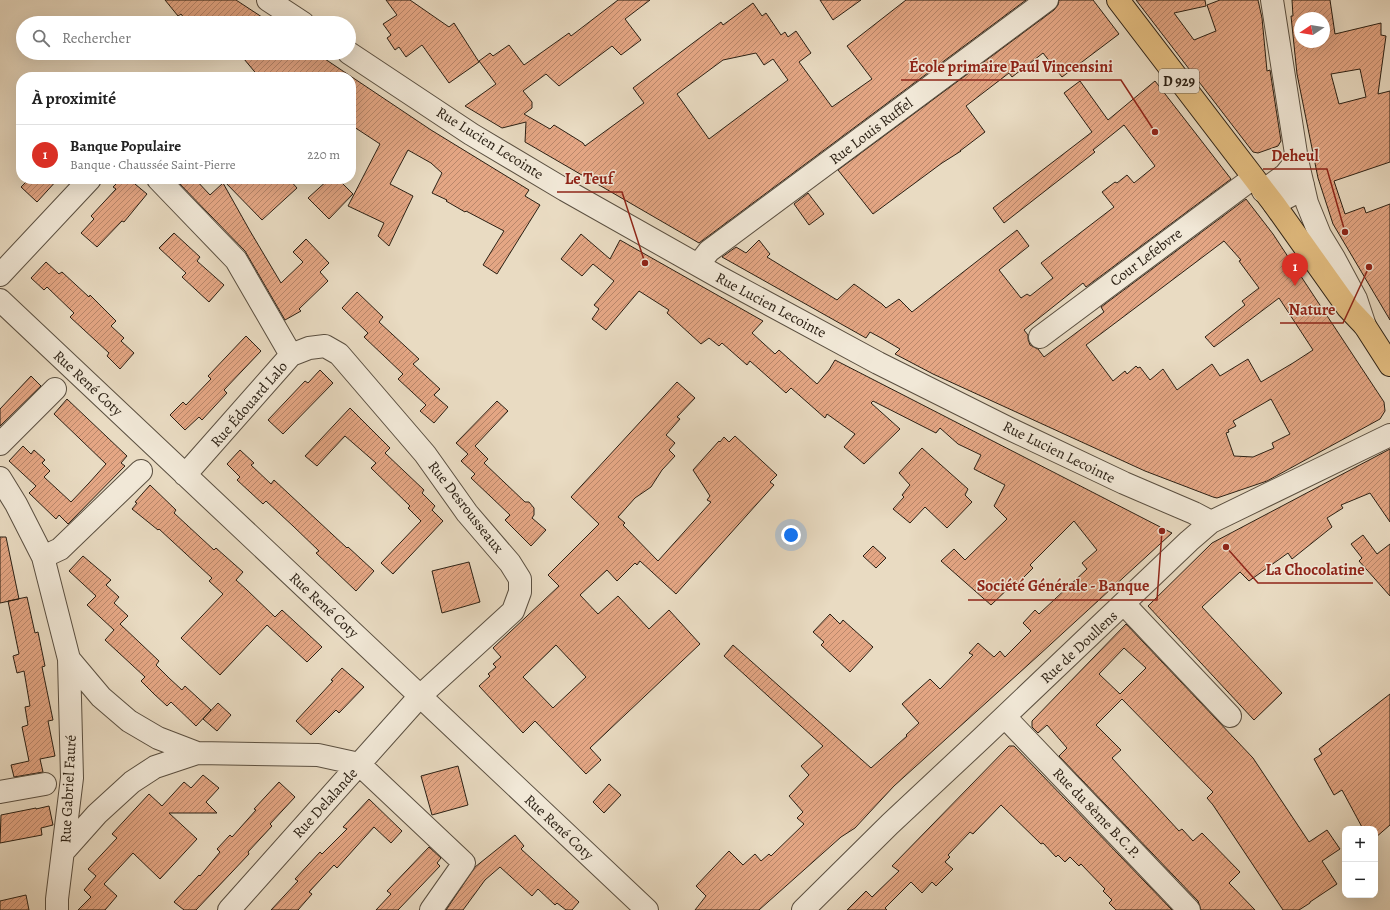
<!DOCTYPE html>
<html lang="fr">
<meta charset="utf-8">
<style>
:root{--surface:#fff;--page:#f6f6f6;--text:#222;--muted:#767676;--line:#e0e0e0;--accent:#d93025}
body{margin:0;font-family:Alegreya,serif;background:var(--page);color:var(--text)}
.controls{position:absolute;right:12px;bottom:12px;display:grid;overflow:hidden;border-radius:8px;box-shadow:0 4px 16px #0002}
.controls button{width:36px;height:36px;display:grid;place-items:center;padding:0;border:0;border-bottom:1px solid var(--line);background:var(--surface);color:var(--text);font:20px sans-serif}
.compass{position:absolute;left:1294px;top:12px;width:36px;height:36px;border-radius:50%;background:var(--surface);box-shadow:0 4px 16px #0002;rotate:258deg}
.you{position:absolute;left:791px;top:535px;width:14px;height:14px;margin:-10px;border:3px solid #fff;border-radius:50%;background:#1a73e8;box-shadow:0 0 0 6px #1a73e833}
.badge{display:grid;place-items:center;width:26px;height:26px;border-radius:50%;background:var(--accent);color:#fff;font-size:13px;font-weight:700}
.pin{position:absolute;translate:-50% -33px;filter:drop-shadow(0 1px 2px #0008)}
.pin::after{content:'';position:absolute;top:21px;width:14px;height:12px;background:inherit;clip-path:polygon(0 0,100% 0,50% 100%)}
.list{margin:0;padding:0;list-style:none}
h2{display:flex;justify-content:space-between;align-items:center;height:52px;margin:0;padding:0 16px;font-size:17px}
h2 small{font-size:13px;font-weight:400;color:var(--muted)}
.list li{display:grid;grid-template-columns:26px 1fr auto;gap:12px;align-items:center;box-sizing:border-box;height:60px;padding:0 16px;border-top:1px solid var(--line)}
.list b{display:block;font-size:15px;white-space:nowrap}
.list p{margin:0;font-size:13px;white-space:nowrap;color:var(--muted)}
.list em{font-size:13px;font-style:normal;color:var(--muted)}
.icon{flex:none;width:22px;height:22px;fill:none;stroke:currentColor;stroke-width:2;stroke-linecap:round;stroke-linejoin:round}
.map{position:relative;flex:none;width:1390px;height:910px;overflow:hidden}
.search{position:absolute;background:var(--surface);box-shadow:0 4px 16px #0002;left:16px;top:16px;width:340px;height:44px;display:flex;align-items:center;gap:10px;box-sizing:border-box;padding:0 14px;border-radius:22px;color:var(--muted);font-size:15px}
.panel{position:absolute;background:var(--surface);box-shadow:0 4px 16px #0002;left:16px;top:72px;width:340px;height:112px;border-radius:16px}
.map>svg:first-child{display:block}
</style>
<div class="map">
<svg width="1390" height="910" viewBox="0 0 1390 910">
<defs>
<pattern id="building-hatch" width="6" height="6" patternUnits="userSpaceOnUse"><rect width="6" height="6" fill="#e4a684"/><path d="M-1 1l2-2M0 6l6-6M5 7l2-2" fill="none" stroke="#b9876b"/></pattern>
</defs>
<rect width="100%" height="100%" fill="#e9dbc2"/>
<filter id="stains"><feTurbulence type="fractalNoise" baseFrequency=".005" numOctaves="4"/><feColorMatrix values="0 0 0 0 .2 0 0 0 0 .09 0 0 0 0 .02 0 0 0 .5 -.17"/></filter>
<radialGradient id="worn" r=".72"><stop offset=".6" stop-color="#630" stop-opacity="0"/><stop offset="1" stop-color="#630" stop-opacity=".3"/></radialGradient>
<path fill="url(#building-hatch)" stroke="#2b2014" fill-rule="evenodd" d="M165 0H236L271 23H188L181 14 178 16Z
M386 0H410L449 27 454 23 479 62 449 83 422 45 406 57 399 47 395 50 387 38 391 35 383 24 397 15Z
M618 0H650L625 19 641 40 621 55 612 46 559 86 546 74 523 91 532 102V108L524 114 550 129 554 125 583 143 585 146 644 103 633 88 721 22 723 25 753 3 762 16 766 13 781 35 785 32 788 37 796 31 811 53 799 62 832 107 872 79 847 46 906 0H1026L699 243 525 142 526 122 502 128 465 106 496 84 479 61 490 53 493 56 509 45 524 65 569 33 571 36ZM756 53 764 65 773 59 788 80 709 139 677 94 723 60Z
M820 0H861L833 20Z
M1059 0H1093L1119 34 1062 77 1043 53 1012 77 1009 73 966 106 985 132 960 151H961L942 163 873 214 838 170 1054 10 1058 5Z
M1136 0H1205L1206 6 1174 13 1194 40 1216 31 1207 5 1220 0H1258L1262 18 1267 71 1270 70 1281 141 1278 146 1258 153 1253 152Z
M1292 0H1330L1335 34 1381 23V35L1386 36 1378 94 1390 91V162L1334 181 1345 214 1364 207 1366 213 1390 204V320L1333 224 1318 178 1297 74 1291 16H1293ZM1300 18H1324V42H1300ZM1360 69 1366 97 1339 104 1331 74Z
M239 53H316L431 130 529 190 525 196 540 205 497 274 483 265 504 231 466 211 465 212 446 201 447 200 432 193 442 173 431 163 408 150 390 184 413 196 389 246 378 236 384 223 348 206 380 144 351 125V77H259Z
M1080 81 1108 120 1155 81 1231 179 1086 287 1083 283 1024 330 1028 335V339L1030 345 1038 349 1044 357 1104 312 1101 307 1246 199 1273 234 1384 402 1385 411 1380 419 1267 481 1217 498 1213 497 1145 471 933 374 895 354 900 349 883 339 870 332 866 338 722 257 736 247 746 253 759 240 770 254 767 257 837 300 854 284 882 304 886 308 899 299 912 312 1017 230 1029 246 999 270 1021 298 1027 294 1030 296 1053 278 1041 263 1114 207 1102 192 1115 182 1117 183 1127 175 1134 183 1155 166 1124 125 1093 150 1095 152 1004 223 993 208 1092 132 1064 93ZM1224 241 1241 260 1239 261 1259 288 1242 301 1245 305 1205 337 1214 347 1279 298 1313 350 1293 363 1261 382 1248 359 1220 376 1212 364 1177 390 1163 369 1150 380 1140 367 1138 368 1136 366 1127 374 1125 371 1113 381 1086 345ZM1271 399 1290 434 1272 443 1274 448 1253 457 1234 456 1226 433 1229 432 1228 430 1236 426 1233 421Z
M29 179H58L37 202 21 187Z
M121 179H129L147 194 124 222 122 221 97 247 81 233 94 219 91 216 116 189 113 187Z
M175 179H195L210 195 223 183 250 231 281 283 303 262 293 252 306 239 329 263 320 272 328 281 299 309 301 311 285 320 245 251Z
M222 179H289L297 188 262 220Z
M329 179H338L353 194 329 219 308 198Z
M808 193 824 214 809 225 794 204Z
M174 233 200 257 197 261 224 285 209 302 182 277 186 273 159 248Z
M581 234 610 259 620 240 763 321 752 333 775 354 779 350 817 384 829 370 835 360 1172 533 1039 655 894 786 855 828 841 837 759 910H695L706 896 696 886 729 851 743 865 755 854 761 861 769 854 771 856 804 824 797 818 803 812 789 796 809 775 801 766 823 746 724 656 733 645 871 768 907 736 906 735 919 723 902 704 930 679 940 689 973 655 969 653 978 643 994 657 1000 651 1005 657 1031 631 1023 623 1035 610 1039 614 1087 569 1082 563 1097 550 1074 521 1030 565 1033 568 1015 586 1013 584 991 605 941 561 954 549 965 560 1007 519 994 506 1005 485 974 469 981 455 958 444 940 428 936 433 873 401 871 403 900 429 864 464 844 447 855 434 827 414 825 418 791 388 786 393 750 361 747 365 722 343 719 346 709 338 701 344 667 313 669 310 639 291 606 330 592 319 599 309 594 305 614 281 593 264 582 276 561 259Z
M46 262 59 274 62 272 89 297 90 295 116 321 111 326 124 338 121 341 134 353 120 369 107 356 109 353 70 317 74 313 47 287 44 290 31 278Z
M357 292 383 317 379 322 419 359 413 364 440 389 434 395 448 407 434 423 420 411 426 405 398 379 403 374 364 337 368 333 342 308Z
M246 336 261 351 224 390 227 393 214 407 202 420 199 417 185 430 170 415 183 402 186 405 211 379 208 376Z
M320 370 333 383 283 434 268 420 305 381 308 383Z
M31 376 41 386 0 426V409Z
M677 382 695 398 677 417 680 419 666 435 675 443 669 450 675 456 662 470 651 487 635 498 618 517 625 523 623 525 658 561 711 502 707 500 710 496 693 470 719 441 720 442 724 437 729 442 735 436 777 475 770 482 774 485 676 594 640 561 637 565 635 563 617 581 607 570 580 595 598 614 618 596 649 629 669 610 700 644 590 748 601 760 586 774 535 721 523 733 479 686 490 676 488 674 496 667 493 664 501 657 493 648 559 586 548 575 599 524 571 497ZM556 645 586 677 553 708 523 677Z
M67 399 127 456 121 463 125 466 68 524 59 515 56 519 29 493 36 486 9 461 23 446 31 454 34 450 45 460 42 463 50 471 44 477 71 502 89 483 106 464 54 414Z
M497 401 508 411 475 446 488 459 484 463 525 502H529L534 508V515L532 518 546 530 531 546 505 520 510 515 471 478 475 474 461 461 468 454 456 443Z
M350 408 390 448 385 453 424 490 422 493 435 506 432 510 443 521 393 574 381 563 421 521 408 508 410 506 371 468 376 463 345 436 317 466 305 456Z
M922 448 968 489 965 495 972 502 947 528 925 507 910 523 893 509 904 497 902 495 910 485 899 473Z
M1390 449V522L1370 493 1341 505 1343 508 1327 518 1332 527 1292 559 1288 553 1249 581 1240 572 1202 607 1282 693 1254 720 1148 606 1212 543Z
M240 450 254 463 251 465 271 484 274 480 347 548 348 547 374 571 356 591 316 553 319 551 293 526 266 501 263 504 237 480 240 477 227 464Z
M150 485 176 510 174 513 214 550 216 548 243 572 236 580 247 590 275 617 282 610 322 647 307 662 267 625 220 675 181 638 223 594 209 581 212 578 172 541 159 529 158 530 132 509 137 503 135 502Z
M1363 535 1377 554 1390 544V596L1359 561 1362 558 1351 544Z
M0 537H6L19 599 0 603Z
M873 546 886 558 876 568 863 556Z
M83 556 111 580 106 585 119 597 114 603 128 616 120 624 159 661 156 665 169 678 182 690 185 686 211 710 196 726 171 702 167 706 154 694 141 681 145 677 105 640 114 630 87 605 96 596 69 571Z
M469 562 480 602 442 613 432 571Z
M27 597 35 633 38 632 45 666 42 667 53 720 48 721 55 756 40 759 43 772 14 777 11 765 29 761 22 727 28 725 25 707 30 706 24 671 17 673 13 656 19 654 8 601Z
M830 614 840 624 843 620 873 647 850 672 821 645 824 642 813 632Z
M1126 624 1253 758 1309 842 1327 830 1340 849 1322 861 1337 884 1310 902V903L1299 910H1283L1213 805 1207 798 1213 792 1122 699 1096 725 1121 750 1112 758 1179 831 1182 829 1193 841 1202 833 1240 872 1229 883 1255 910H1201L1198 901 1059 756 1067 748 1047 725 1038 733 1032 727V721ZM1124 648 1146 668 1120 694 1099 674Z
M342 668 364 687 339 713 336 710 311 735 296 721 333 681 331 680Z
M1390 694V825L1375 838V829H1363L1342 790 1334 795 1314 759 1322 754 1319 749Z
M218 703 231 715 217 731 203 719Z
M1009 746H1014L1172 910H1116L1109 903 1112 900 1103 891 1105 889 1081 864 1079 866 1070 857 1065 862 1058 855 1056 857 1043 843 1041 844 1001 805 973 834 970 832 948 855 950 857 945 862 953 869 936 886 932 882 922 893 911 882 885 908 887 910H847L866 891 872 897 899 871 892 866Z
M458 766 468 805 432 815 421 776Z
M203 775 219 788 206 802 217 813H169L197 839 160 879 133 853 104 884 117 896 105 910H78L91 897 84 890 96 876 88 869 117 838 112 834 149 794 162 806 184 782 191 788Z
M279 782 295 797 270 824 272 826 248 852 249 854 196 910H184L174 902 199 875 200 876 220 852 217 849 230 835 232 837 256 810 254 809Z
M609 784 621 795 604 813 593 802Z
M369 799 402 831 391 843 374 827 337 868 334 865 309 892 312 894 298 910H271L298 881 295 879 320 852 322 854 347 829 343 827Z
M49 806 53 825 41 828 42 835 0 843 1 815 36 808V809Z
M515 835 524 846 521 849 579 902 572 910H566L557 903 555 905 538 889 532 896 500 867 485 880 463 910H446L475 867Z
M429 847 441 858 437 863 440 866 398 910H376L391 894 387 891Z
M26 895 29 910H0V901Z"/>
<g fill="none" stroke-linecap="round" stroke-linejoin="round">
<defs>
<path id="minor" d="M268 0 303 23
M1272 0 1297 160 1307 203 1320 235 1334 258 1356 299 1365 326
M349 53 471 134 565 190 719 277 878 363 1010 429 1124 483 1194 513 1211 522
M158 179 236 260 291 355 185 475
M1263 191 1285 175 1297 160
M1274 204 1295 193 1303 185
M698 265 709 251 1047 0
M0 275 90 179
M0 300 647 910
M1040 337 1253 178
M0 444 55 389
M0 478 16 504 43 557 69 659 72 778 57 899V910
M43 557 60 549 141 471
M1124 604 1230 716
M69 659 101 697 129 721 158 738 197 753 318 755 359 764 464 863 431 910
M1005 717 1189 910
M0 792 45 784
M64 851 97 814 132 782 155 767 197 753
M229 910 420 696 513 611 520 592V579L510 563 467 513 425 454 339 354 325 346 309 348 291 355
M803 910 890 824 982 738 1189 541 1211 522 1390 435"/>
<path id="major" d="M1118 0 1274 204 1348 308 1365 326 1390 365"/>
</defs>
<use href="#minor" stroke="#5a4f40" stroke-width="24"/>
<use href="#major" stroke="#2b2014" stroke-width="24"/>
<use href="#minor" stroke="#f1e8d7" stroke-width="22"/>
<use href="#major" stroke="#e4be81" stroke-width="22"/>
</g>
<g text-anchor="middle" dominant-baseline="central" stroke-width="3" stroke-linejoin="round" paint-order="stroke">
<rect fill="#f1e8d7" stroke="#665c4e" stroke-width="1" x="1159" y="69" width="40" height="24" rx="3"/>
<g font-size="14" font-weight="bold" fill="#2b2014">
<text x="1179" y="81">D 929</text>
</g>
<g font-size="15" fill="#2b2014" stroke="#f1e8d7">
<text transform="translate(871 131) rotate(-37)">Rue Louis Ruffel</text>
<text transform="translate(490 143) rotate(32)">Rue Lucien Lecointe</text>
<text transform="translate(1146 257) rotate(-37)">Cour Lefebvre</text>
<text transform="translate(771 305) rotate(28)">Rue Lucien Lecointe</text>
<text transform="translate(88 383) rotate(43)">Rue René Coty</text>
<text transform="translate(249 404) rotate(-49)">Rue Édouard Lalo</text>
<text transform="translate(1059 452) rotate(26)">Rue Lucien Lecointe</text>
<text transform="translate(466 507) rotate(52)">Rue Desrousseaux</text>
<text transform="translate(324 605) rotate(43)">Rue René Coty</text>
<text transform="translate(1079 647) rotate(-43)">Rue de Doullens</text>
<text transform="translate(68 789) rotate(-87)">Rue Gabriel Fauré</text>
<text transform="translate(325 803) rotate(-48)">Rue Delalande</text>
<text transform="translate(1097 813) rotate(46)">Rue du 8ème B.C.P.</text>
<text transform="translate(559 827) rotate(43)">Rue René Coty</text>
</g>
</g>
<path fill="none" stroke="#8f2418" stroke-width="1.5" d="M1155 132L1121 80H901M1345 232L1327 169H1263M645 263L622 192H557M1369 267L1343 323H1280M1226 547L1258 583H1373M1162 531L1157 600H968"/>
<g fill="#8f2418" stroke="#f1e8d7" stroke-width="1.5">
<circle cx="1155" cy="132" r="4"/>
<circle cx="1345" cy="232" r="4"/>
<circle cx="645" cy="263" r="4"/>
<circle cx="1369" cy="267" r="4"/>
<circle cx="1226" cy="547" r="4"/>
<circle cx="1162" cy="531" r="4"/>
</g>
<g font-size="16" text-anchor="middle" font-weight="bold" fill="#8f2418" stroke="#f1e8d7" stroke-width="3" stroke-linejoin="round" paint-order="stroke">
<text x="1011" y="72">École primaire Paul Vincensini</text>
<text x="1295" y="161">Deheul</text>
<text x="589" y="184">Le Teuf</text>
<text x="1312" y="315">Nature</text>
<text x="1315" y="575">La Chocolatine</text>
<text x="1063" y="591">Société Générale - Banque</text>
</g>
<rect width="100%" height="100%" filter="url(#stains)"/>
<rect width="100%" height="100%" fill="url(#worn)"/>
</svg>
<div class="controls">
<button>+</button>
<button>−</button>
</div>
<svg class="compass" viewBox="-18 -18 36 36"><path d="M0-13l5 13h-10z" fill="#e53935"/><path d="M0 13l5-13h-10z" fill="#767676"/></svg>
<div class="you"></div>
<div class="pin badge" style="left:1295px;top:286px">1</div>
<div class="search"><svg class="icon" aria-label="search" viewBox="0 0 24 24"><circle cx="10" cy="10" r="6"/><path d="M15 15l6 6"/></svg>Rechercher</div>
<section class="panel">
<h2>À proximité<small></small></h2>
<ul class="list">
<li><span class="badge">1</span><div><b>Banque Populaire</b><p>Banque · Chaussée Saint-Pierre</p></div><em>220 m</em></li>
</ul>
</section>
</div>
